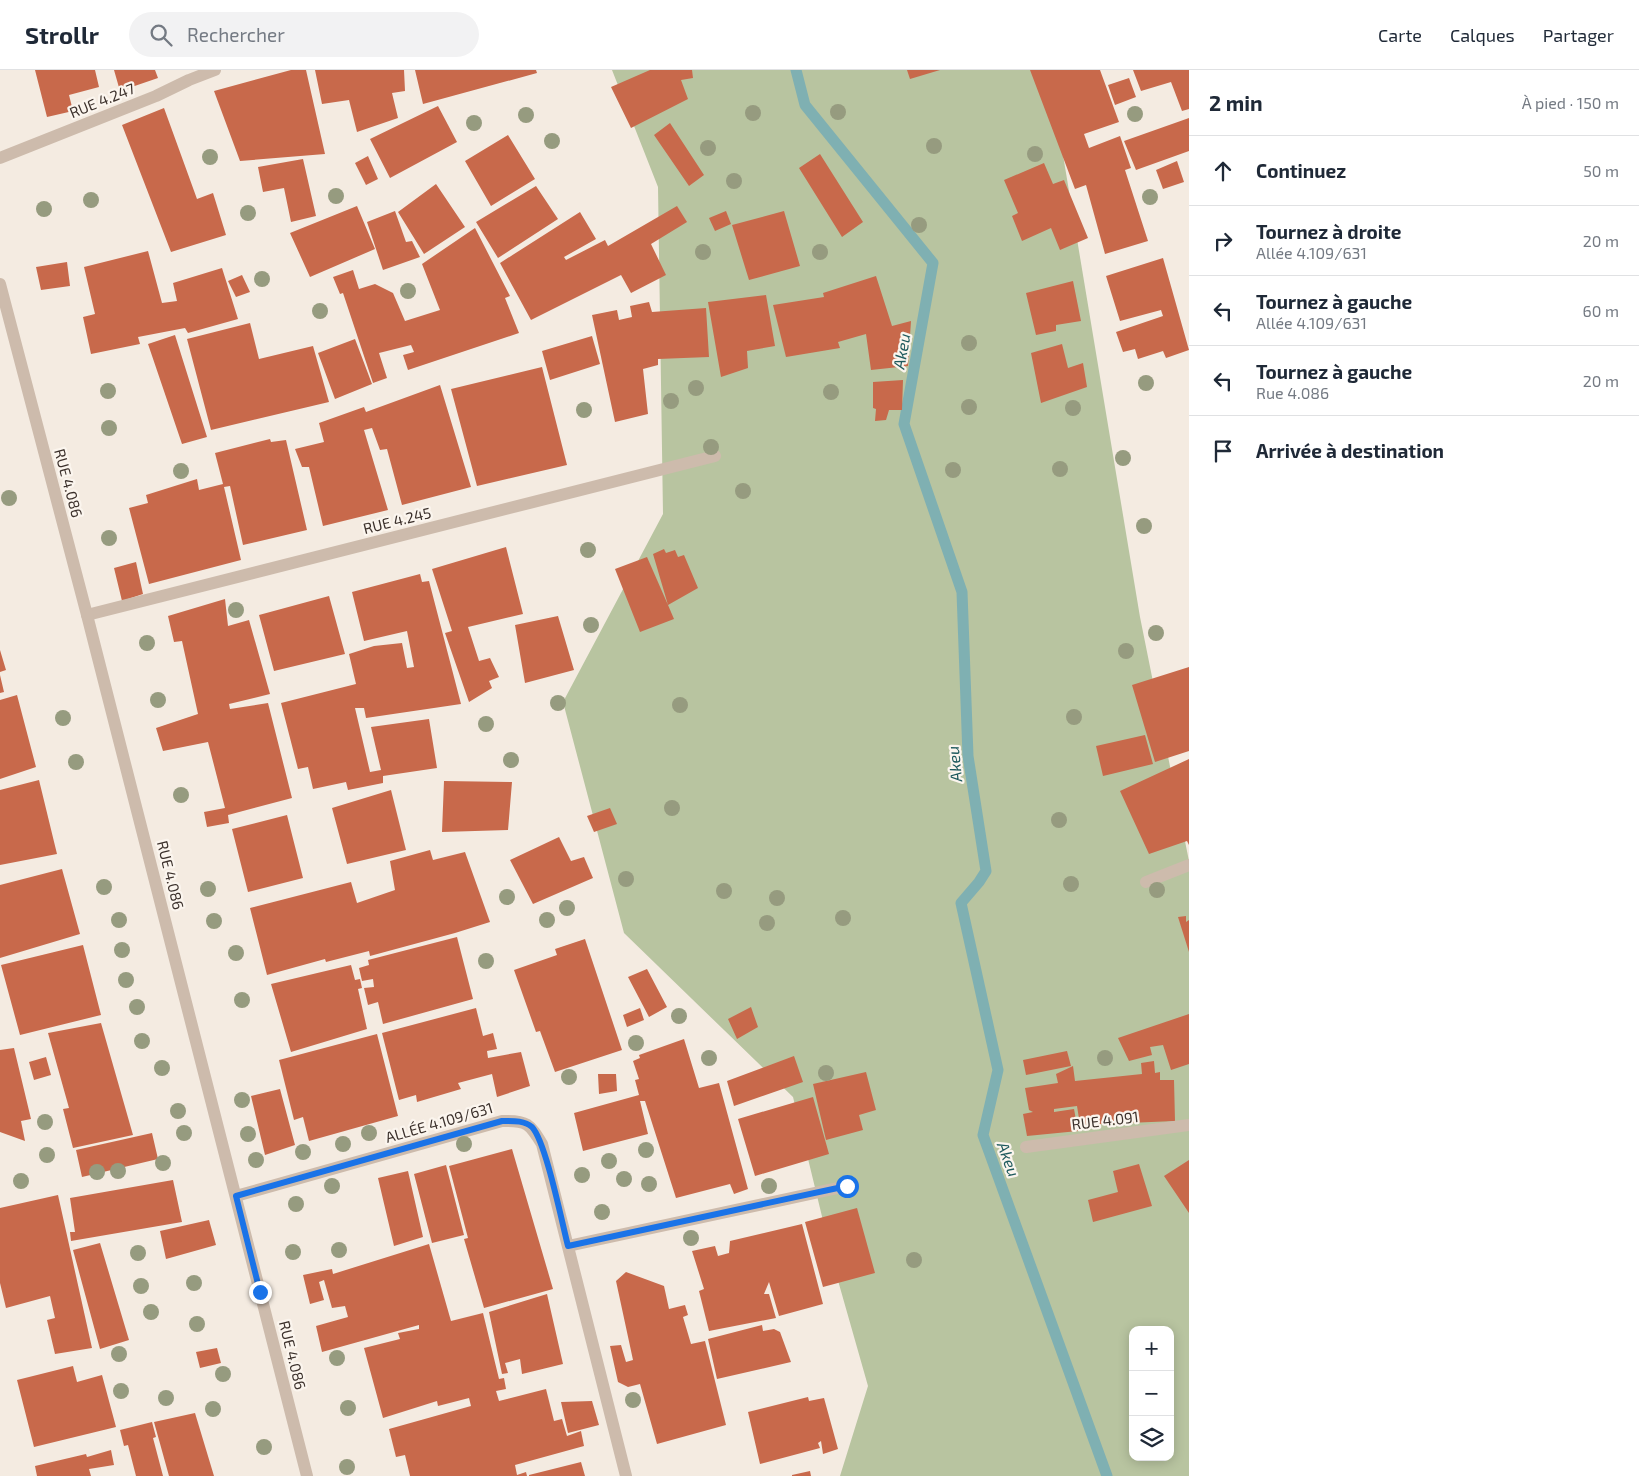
<!DOCTYPE html>
<html lang="fr">
<meta charset="utf-8">
<style>
:root{--surface:#fff;--page:#f2f2f3;--text:#1f2937;--muted:#747a83;--line:#e0e1e3}
body{margin:0;font-family:"Exo 2",sans-serif;background:var(--page);color:var(--text)}
.controls{position:absolute;right:15px;bottom:15px;display:grid;overflow:hidden;border-radius:10px;box-shadow:0 2px 12px #0003}
.controls button{width:45px;height:45px;display:grid;place-items:center;padding:0;border:0;border-bottom:1px solid var(--line);background:var(--surface);color:var(--text);font:25px sans-serif}
.stop{position:absolute;width:15px;height:15px;margin:-11px;border:4px solid #1a73e8;border-radius:50%;background:#fff}
.stop.end{background:#1a73e8;border-color:#fff;box-shadow:0 1px 5px #0008}
.list{margin:0;padding:0;list-style:none}
h2{display:flex;justify-content:space-between;align-items:center;height:65px;margin:0;padding:0 20px;font-size:21px}
h2 small{font-size:16px;font-weight:400;color:var(--muted)}
.list li{display:grid;grid-template-columns:32px 1fr auto;gap:15px;align-items:center;box-sizing:border-box;height:70px;padding:0 20px;border-top:1px solid var(--line)}
.list b{display:block;font-size:19px;white-space:nowrap}
.list p{margin:0;font-size:16px;white-space:nowrap;color:var(--muted)}
.list em{font-size:16px;font-style:normal;color:var(--muted)}
.icon{flex:none;width:28px;height:28px;fill:none;stroke:currentColor;stroke-width:2;stroke-linecap:round;stroke-linejoin:round}
.map{position:relative;flex:none;width:1189px;height:1406px;overflow:hidden}
header{display:flex;align-items:center;gap:30px;box-sizing:border-box;height:70px;padding:0 25px;background:var(--surface);border-bottom:1px solid var(--line)}
header strong{font-size:24px}
nav{display:flex;gap:28px;margin-inline-start:auto;font-size:18px}
.search{width:350px;height:45px;background:var(--page);display:flex;align-items:center;gap:12px;box-sizing:border-box;padding:0 18px;border-radius:28px;color:var(--muted);font-size:19px}
main{display:flex}
aside{flex:1;background:var(--surface)}
.map>svg:first-child{display:block}
</style>
<header>
<strong>Strollr</strong>
<div class="search"><svg class="icon" aria-label="search" viewBox="0 0 24 24"><circle cx="10" cy="10" r="6"/><path d="M15 15l6 6"/></svg>Rechercher</div>
<nav><a>Carte</a><a>Calques</a><a>Partager</a></nav>
</header>
<main>
<div class="map">
<svg width="1189" height="1406" viewBox="0 0 1189 1406">
<rect width="100%" height="100%" fill="#f4ebe1"/>
<path fill="#b8c4a0" fill-rule="evenodd" d="M612 0H1035L1063 85 1140 547 1189 791V1406H840L868 1316 835 1200 793 1027 624 863 563 632 663 444 658 117ZM1133 1260H1170V1387H1133Z"/>
<g fill="none" stroke-linecap="round" stroke-linejoin="round">
<path stroke="#7fb0b2" stroke-width="11" d="M796 0 805 35 933 193 904 354 962 522 968 686 986 801 979 812 961 833 998 1000 983 1065 1107 1406"/>
</g>
<path fill="#c8694b" d="M35 0H95L99 17 69 25 73 41 47 47Z
M114 0H155L158 8 120 21Z
M291 0H306L325 84 240 91 214 21Z
M315 0H404L405 21 392 23 398 48 357 62 349 30 322 34Z
M415 0H536L537 3 423 34Z
M650 0H692L693 8 681 10 688 29 631 58 611 17Z
M907 0H940L910 9Z
M1030 0H1100L1119 52 1084 64 1089 78 1120 66 1131 98 1125 100 1148 171 1105 184 1086 115 1075 119Z
M1133 0H1189V39L1182 41 1171 12 1141 21Z
M1129 8 1136 27 1115 35 1108 15Z
M438 36 457 72 390 108 370 69Z
M164 38 197 129 213 123 226 165 171 182 122 55Z
M1189 48V81L1136 100 1124 71Z
M670 53 704 105 689 116 654 65Z
M508 65 535 109 491 136 465 91Z
M820 84 863 152 842 167 799 98Z
M368 86 378 109 366 115 355 93Z
M303 89 316 146 291 152 284 118 263 122 258 97Z
M1177 91 1184 112 1163 119 1156 100Z
M1044 93 1053 114 1064 110 1088 168 1060 180 1051 158 1022 171 1012 146 1018 143 1004 110Z
M436 114 465 157 424 184 398 142Z
M536 116 558 149 498 188 476 152Z
M357 136 375 179 310 207 290 163Z
M677 136 687 152 651 174 666 205 631 223 621 205 531 250 500 193 580 142 596 169 564 187 566 190 605 170 608 176Z
M395 141 406 172 412 171 420 187 383 200 367 152Z
M726 141 731 154 715 161 709 148Z
M784 141 800 196 749 210 732 155Z
M475 158 510 226 505 228 519 263 408 300 403 285 414 282 411 275 379 283 387 308 373 313 343 223 340 224 333 207 353 200 359 219 375 214 393 223 405 251 440 240 422 194Z
M148 181 162 233 177 231 173 213 222 198 238 249 188 263 185 258 138 267 140 274 91 284 83 247 95 244 84 197Z
M1163 188 1189 280 1166 288 1163 281 1138 289 1135 279 1123 282 1116 262 1163 246 1161 240 1120 251 1106 206Z
M67 192 70 216 41 220 36 197Z
M242 205 250 222 236 227 228 211Z
M876 206 892 256 911 251 908 296 871 300 866 264 838 272 840 278 786 287 773 235 824 227 823 223Z
M1073 211 1081 251 1056 255V261L1036 265 1026 223Z
M766 225 775 276 747 281 748 298 721 307 708 232Z
M649 232 652 242 706 238 709 287 658 289V295L643 299 648 344 615 352 592 245 617 240 619 250 632 247 630 236Z
M250 253 259 289 313 276 329 332 211 360 187 269Z
M175 265 207 367 182 374 148 274Z
M592 266 600 294 550 310 542 281Z
M355 269 372 314 335 329 318 283Z
M1062 274 1068 298 1083 293 1087 317 1041 333 1031 283Z
M542 297 567 395 477 416 451 319Z
M903 310 902 340H889L886 350 875 351 876 339 873 338V312Z
M440 315 471 417 402 435 387 379 380 380 372 358 364 360 388 440 323 456 309 397H302L295 379 324 372 319 353 364 337 366 342Z
M270 369 271 372 286 370 307 460 243 475 230 416 224 417 241 490 149 514 129 438 148 433 146 425 197 409 199 420 223 414 215 383Z
M506 477 523 544 468 557 479 591 490 588 499 607 489 611 492 618 469 632 445 563 452 561 432 499Z
M664 479 666 483 675 480 678 487 684 485 698 518 668 535 674 549 640 562 615 499 647 487 668 535 653 484Z
M136 492 143 524 122 531 114 498Z
M420 504 422 512 429 511 461 634 366 648 364 638H355L370 702 381 700 371 657 429 649 437 698 383 706V713L348 720 346 712 313 719 308 697 298 699 281 633 356 614 349 584 374 576 402 573 407 598 414 597 407 561 364 571 352 522Z
M329 526 345 584 274 601 259 545Z
M225 529 228 556 249 550 270 624 229 634 230 639 268 633 292 728 228 745 229 753 207 757 204 742 225 738 208 672 163 681 156 658 198 644 182 571 174 572 168 546Z
M558 546 574 600 525 613 515 555Z
M0 580 6 600 0 602Z
M1189 597V681L1155 692 1132 615Z
M0 605 4 622 0 623Z
M17 625 36 697 0 709V630Z
M1145 665 1153 694 1103 706 1096 676Z
M1189 689V775L1187 771 1149 784 1120 721Z
M39 710 57 784 0 795V720Z
M444 711 512 712 508 760 442 762Z
M391 720 406 780 347 794 332 738Z
M610 738 617 754 594 762 587 746Z
M287 745 303 808 248 822 232 759Z
M559 767 571 791 584 787 593 808 533 834 510 790Z
M430 780 433 790 465 782 490 852 455 863 370 886 369 881 326 892 325 889 267 905 250 838 351 812 357 833 395 820 390 791Z
M62 799 80 864 0 888V815Z
M1186 846V852L1189 850V882L1178 847Z
M457 867 473 929 383 954 378 932 368 935 364 918 374 917 373 909 362 911 359 898 369 895 368 890Z
M585 869 622 980 555 1002 540 961 536 962 514 900 557 885 555 879Z
M83 875 101 945 20 965 1 895Z
M351 895 355 910 360 909 362 918 358 919 367 959 291 982 271 914Z
M647 899 667 937 649 947 628 907Z
M751 937 758 957 737 969 728 949Z
M476 938 483 966 493 963 497 979 487 981 488 988 521 982 530 1016 497 1027 492 1004 458 1013 461 1019 417 1032 416 1025 399 1030 382 963Z
M640 938 644 950 627 957 623 945Z
M1189 944V994L1171 1000 1163 975 1150 977 1152 985 1129 991 1118 968Z
M101 953 133 1065 73 1078 63 1039 69 1038 48 963Z
M377 964 398 1046 309 1071 303 1047 294 1050 279 990Z
M684 969 699 1018 719 1013 748 1119 734 1124 730 1114 676 1128 645 1031H640L648 1064 583 1081 574 1043 639 1025 635 1010 639 1009 633 991 640 988 639 985Z
M14 978 31 1049 21 1051 25 1071 0 1062V980Z
M1067 981 1071 996 1026 1005 1023 990Z
M794 986 803 1012 734 1036 727 1011Z
M46 987 51 1005 34 1010 29 992Z
M1154 991 1155 1003 1160 1002V1010H1174L1175 1051 1080 1055 1077 1036 1054 1039V1042L1074 1039 1078 1061 1027 1066 1023 1044 1033 1042 1029 1040 1025 1018 1058 1013 1056 1004 1073 996 1075 1011 1142 1004 1141 993Z
M866 1002 876 1040 859 1045 863 1060 826 1070 813 1014Z
M598 1004H616L617 1021 599 1024Z
M280 1019 295 1075 265 1085 251 1026Z
M813 1027 829 1084 755 1106 738 1049Z
M152 1063 158 1089 82 1107 76 1080Z
M512 1079 553 1219 484 1238 464 1169 468 1168 449 1096Z
M1189 1090V1143L1164 1106Z
M1139 1094 1152 1136 1093 1152 1088 1130 1118 1122 1113 1101Z
M446 1095 464 1165 432 1173 414 1104Z
M408 1101 423 1167 394 1176 378 1108Z
M173 1110 182 1152 71 1171 70 1162H75L70 1128Z
M58 1125 92 1278 55 1284 47 1250 55 1248 50 1226 6 1238 0 1213V1138Z
M857 1138 875 1203 823 1217 805 1152Z
M209 1150 216 1175 166 1189 160 1161Z
M802 1154 823 1234 779 1246 769 1212 764 1224H769L776 1248 709 1261 699 1221 704 1219 692 1181 715 1176 718 1186 729 1183 730 1171Z
M100 1173 129 1270 100 1279 73 1180Z
M429 1174 451 1251 483 1243 499 1309 504 1308 506 1319 496 1321 499 1331 546 1319 554 1351 562 1349 567 1366 581 1361 584 1376 515 1395 517 1405 526 1402 527 1406H410L405 1385 396 1387 389 1359 471 1336 469 1328 438 1336 437 1331 383 1348 364 1278 400 1269 398 1263 419 1259V1255L322 1282 316 1256 348 1247 345 1236 332 1238 324 1210 319 1212 324 1230 310 1234 303 1205 332 1199 333 1204Z
M626 1202 664 1216 669 1239 685 1235 688 1245 683 1247 691 1274 705 1271 726 1355 657 1374 640 1314 628 1317 618 1312 610 1276 621 1275 626 1292 633 1290 616 1211Z
M547 1224 563 1294 522 1304 520 1289 505 1293 508 1303 502 1304 489 1242Z
M762 1255 763 1261 774 1259 780 1262 791 1292 717 1309 708 1269Z
M217 1278 221 1293 200 1298 196 1282Z
M73 1296 77 1312 102 1305 116 1357 34 1377 17 1310Z
M808 1327 809 1331 824 1328 838 1379 823 1384 821 1371 818 1373 820 1378 760 1394 748 1342Z
M592 1331 599 1355 568 1363 561 1332Z
M195 1343 214 1406H169L154 1352Z
M152 1352 156 1367 153 1368 163 1406H136L128 1375 124 1376 120 1360Z
M111 1380 114 1395 89 1399 91 1406H37L35 1396 86 1384 87 1387Z
M581 1392 585 1406H529V1405Z
M810 1401 811 1406H792V1405Z"/>
<g fill="none" stroke-linecap="round" stroke-linejoin="round">
<path stroke="#cdbbac" stroke-width="12" d="M0 88 156 26 189 10 215 0
M87 545 715 386
M1146 812 1189 795
M1026 1077 1189 1055
M236 1126 502 1051C527 1050 530 1054 542 1074L626 1406
M568 1176 847 1116"/>
<path stroke="#cdbbac" stroke-width="12" d="M0 214 87 545 307 1406"/>
</g>
<g fill="#969b7f">
<circle cx="838" cy="42" r="8"/>
<circle cx="753" cy="43" r="8"/>
<circle cx="1135" cy="44" r="8"/>
<circle cx="526" cy="45" r="8"/>
<circle cx="474" cy="53" r="8"/>
<circle cx="552" cy="71" r="8"/>
<circle cx="934" cy="76" r="8"/>
<circle cx="708" cy="78" r="8"/>
<circle cx="1035" cy="84" r="8"/>
<circle cx="210" cy="87" r="8"/>
<circle cx="734" cy="111" r="8"/>
<circle cx="336" cy="126" r="8"/>
<circle cx="1150" cy="127" r="8"/>
<circle cx="91" cy="130" r="8"/>
<circle cx="44" cy="139" r="8"/>
<circle cx="248" cy="143" r="8"/>
<circle cx="919" cy="155" r="8"/>
<circle cx="703" cy="182" r="8"/>
<circle cx="820" cy="182" r="8"/>
<circle cx="262" cy="209" r="8"/>
<circle cx="408" cy="221" r="8"/>
<circle cx="320" cy="241" r="8"/>
<circle cx="969" cy="273" r="8"/>
<circle cx="1146" cy="313" r="8"/>
<circle cx="696" cy="318" r="8"/>
<circle cx="108" cy="321" r="8"/>
<circle cx="831" cy="322" r="8"/>
<circle cx="671" cy="331" r="8"/>
<circle cx="969" cy="337" r="8"/>
<circle cx="1073" cy="338" r="8"/>
<circle cx="584" cy="340" r="8"/>
<circle cx="109" cy="358" r="8"/>
<circle cx="711" cy="377" r="8"/>
<circle cx="1123" cy="388" r="8"/>
<circle cx="1060" cy="399" r="8"/>
<circle cx="953" cy="400" r="8"/>
<circle cx="181" cy="401" r="8"/>
<circle cx="743" cy="421" r="8"/>
<circle cx="9" cy="428" r="8"/>
<circle cx="1144" cy="456" r="8"/>
<circle cx="109" cy="468" r="8"/>
<circle cx="588" cy="480" r="8"/>
<circle cx="236" cy="540" r="8"/>
<circle cx="591" cy="555" r="8"/>
<circle cx="1156" cy="563" r="8"/>
<circle cx="147" cy="573" r="8"/>
<circle cx="1126" cy="581" r="8"/>
<circle cx="158" cy="630" r="8"/>
<circle cx="558" cy="633" r="8"/>
<circle cx="680" cy="635" r="8"/>
<circle cx="1074" cy="647" r="8"/>
<circle cx="63" cy="648" r="8"/>
<circle cx="486" cy="654" r="8"/>
<circle cx="511" cy="690" r="8"/>
<circle cx="76" cy="692" r="8"/>
<circle cx="181" cy="725" r="8"/>
<circle cx="672" cy="738" r="8"/>
<circle cx="1059" cy="750" r="8"/>
<circle cx="626" cy="809" r="8"/>
<circle cx="1071" cy="814" r="8"/>
<circle cx="104" cy="817" r="8"/>
<circle cx="208" cy="819" r="8"/>
<circle cx="1157" cy="820" r="8"/>
<circle cx="724" cy="821" r="8"/>
<circle cx="507" cy="827" r="8"/>
<circle cx="777" cy="828" r="8"/>
<circle cx="567" cy="838" r="8"/>
<circle cx="843" cy="848" r="8"/>
<circle cx="119" cy="850" r="8"/>
<circle cx="547" cy="850" r="8"/>
<circle cx="214" cy="851" r="8"/>
<circle cx="767" cy="853" r="8"/>
<circle cx="122" cy="880" r="8"/>
<circle cx="236" cy="883" r="8"/>
<circle cx="486" cy="891" r="8"/>
<circle cx="126" cy="910" r="8"/>
<circle cx="242" cy="930" r="8"/>
<circle cx="137" cy="937" r="8"/>
<circle cx="679" cy="946" r="8"/>
<circle cx="142" cy="971" r="8"/>
<circle cx="636" cy="973" r="8"/>
<circle cx="709" cy="988" r="8"/>
<circle cx="1105" cy="988" r="8"/>
<circle cx="162" cy="998" r="8"/>
<circle cx="826" cy="1003" r="8"/>
<circle cx="569" cy="1007" r="8"/>
<circle cx="242" cy="1030" r="8"/>
<circle cx="178" cy="1041" r="8"/>
<circle cx="45" cy="1052" r="8"/>
<circle cx="184" cy="1063" r="8"/>
<circle cx="369" cy="1063" r="8"/>
<circle cx="248" cy="1064" r="8"/>
<circle cx="343" cy="1074" r="8"/>
<circle cx="464" cy="1074" r="8"/>
<circle cx="646" cy="1080" r="8"/>
<circle cx="303" cy="1082" r="8"/>
<circle cx="47" cy="1085" r="8"/>
<circle cx="256" cy="1090" r="8"/>
<circle cx="609" cy="1091" r="8"/>
<circle cx="163" cy="1093" r="8"/>
<circle cx="118" cy="1101" r="8"/>
<circle cx="97" cy="1102" r="8"/>
<circle cx="582" cy="1105" r="8"/>
<circle cx="624" cy="1109" r="8"/>
<circle cx="21" cy="1111" r="8"/>
<circle cx="649" cy="1114" r="8"/>
<circle cx="332" cy="1116" r="8"/>
<circle cx="769" cy="1116" r="8"/>
<circle cx="296" cy="1134" r="8"/>
<circle cx="602" cy="1142" r="8"/>
<circle cx="691" cy="1168" r="8"/>
<circle cx="339" cy="1180" r="8"/>
<circle cx="293" cy="1182" r="8"/>
<circle cx="138" cy="1183" r="8"/>
<circle cx="914" cy="1190" r="8"/>
<circle cx="194" cy="1213" r="8"/>
<circle cx="141" cy="1216" r="8"/>
<circle cx="151" cy="1242" r="8"/>
<circle cx="197" cy="1254" r="8"/>
<circle cx="119" cy="1284" r="8"/>
<circle cx="337" cy="1288" r="8"/>
<circle cx="223" cy="1304" r="8"/>
<circle cx="121" cy="1321" r="8"/>
<circle cx="166" cy="1328" r="8"/>
<circle cx="633" cy="1330" r="8"/>
<circle cx="348" cy="1338" r="8"/>
<circle cx="213" cy="1339" r="8"/>
<circle cx="264" cy="1377" r="8"/>
<circle cx="347" cy="1397" r="8"/>
</g>
<g fill="none" stroke-linecap="round" stroke-linejoin="round">
<path stroke="#1a73e8" stroke-width="6" d="M260 1222 236 1126 502 1051C512 1051 524 1050 532 1057 546 1072 562 1153 568 1176L847 1116"/>
</g>
<g text-anchor="middle" dominant-baseline="central" stroke-width="4.5" stroke-linejoin="round" paint-order="stroke">
<g font-size="15" fill="#3b302b" stroke="#fbf5ee">
<text transform="translate(102 30) rotate(-22)">RUE 4.247</text>
<text transform="translate(69 413) rotate(75)">RUE 4.086</text>
<text transform="translate(397 450) rotate(-14)">RUE 4.245</text>
<text transform="translate(171 805) rotate(76)">RUE 4.086</text>
<text transform="translate(1105 1050) rotate(-7)">RUE 4.091</text>
<text transform="translate(439 1052) rotate(-16)">ALLÉE 4.109/631</text>
<text transform="translate(293 1285) rotate(76)">RUE 4.086</text>
</g>
<g font-size="16" font-style="italic" fill="#1f5a5e" stroke="#fbf5ee">
<text transform="translate(901 281) rotate(-80)">Akeu</text>
<text transform="translate(954 694) rotate(-96)">Akeu</text>
<text transform="translate(1009 1089) rotate(70)">Akeu</text>
</g>
</g>
</svg>
<div class="controls">
<button>+</button>
<button>−</button>
<button><svg class="icon" aria-label="layers" viewBox="0 0 24 24"><path d="M12 4l9 5-9 5-9-5zM3 14l9 5 9-5"/></svg></button>
</div>
<div class="stop" style="left:847px;top:1116px"></div>
<div class="stop end" style="left:260px;top:1222px"></div>
</div>
<aside>
<h2>2 min<small>À pied · 150 m</small></h2>
<ul class="list">
<li><svg class="icon" aria-label="ahead" viewBox="0 0 24 24"><path d="M12 20V5M6 11l6-6 6 6"/></svg><div><b>Continuez</b></div><em>50 m</em></li>
<li><svg class="icon" aria-label="right" viewBox="0 0 24 24"><path d="M7 20v-9h11M14 6l5 5-5 5"/></svg><div><b>Tournez à droite</b><p>Allée 4.109/631</p></div><em>20 m</em></li>
<li><svg class="icon" aria-label="left" viewBox="0 0 24 24"><path d="M17 20v-9H6M10 6l-5 5 5 5"/></svg><div><b>Tournez à gauche</b><p>Allée 4.109/631</p></div><em>60 m</em></li>
<li><svg class="icon" aria-label="left" viewBox="0 0 24 24"><path d="M17 20v-9H6M10 6l-5 5 5 5"/></svg><div><b>Tournez à gauche</b><p>Rue 4.086</p></div><em>20 m</em></li>
<li><svg class="icon" aria-label="arrive" viewBox="0 0 24 24"><path d="M6 21V4h12l-3 4 3 4H6"/></svg><div><b>Arrivée à destination</b></div></li>
</ul>
</aside>
</main>
